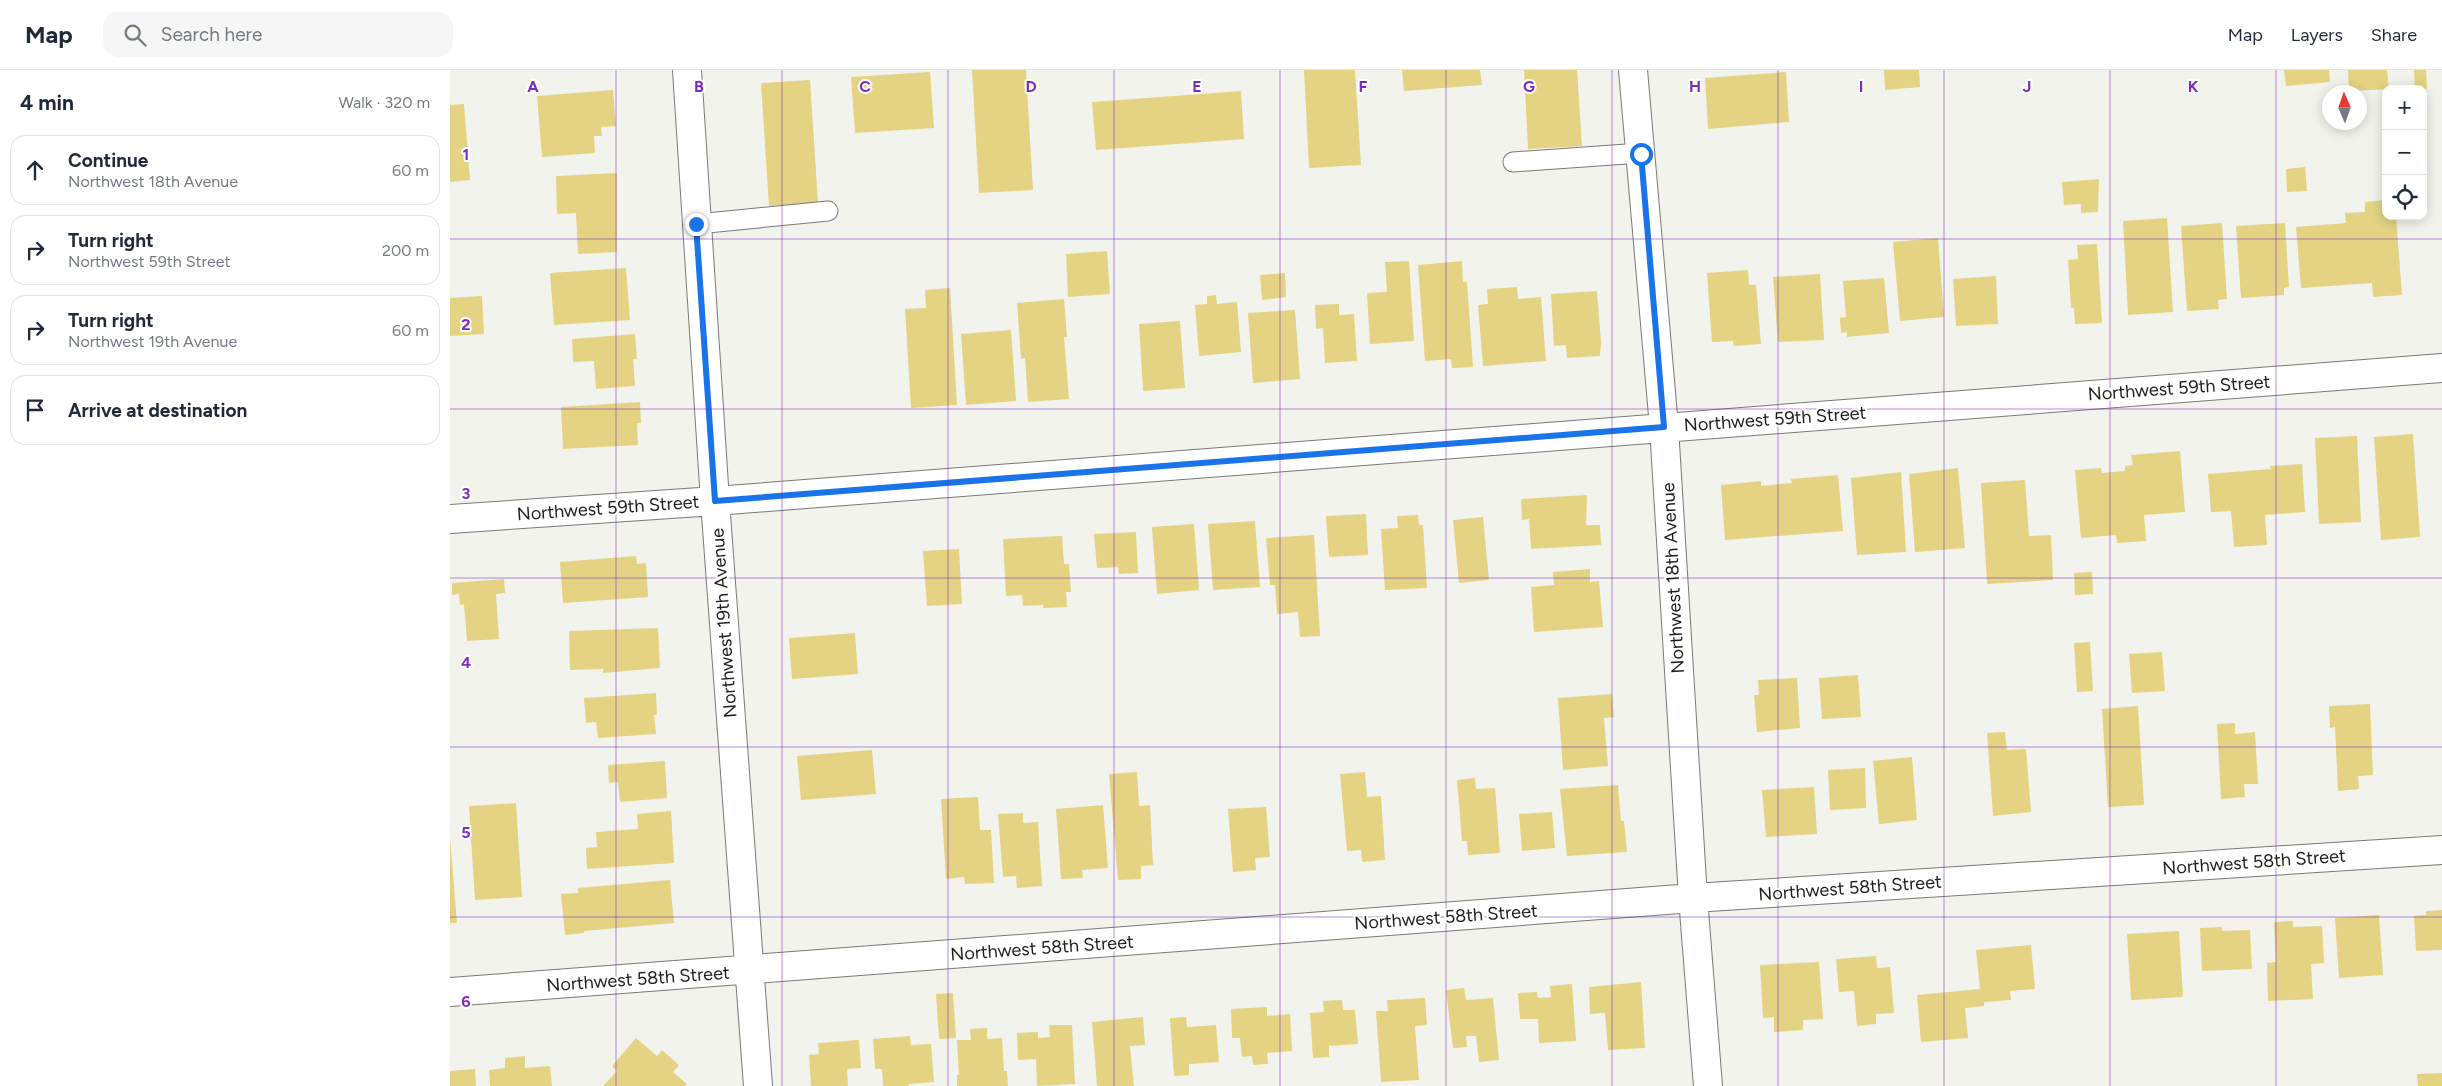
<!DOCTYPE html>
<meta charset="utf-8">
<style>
:root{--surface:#fff;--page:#f6f6f7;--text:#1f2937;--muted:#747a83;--line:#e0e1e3}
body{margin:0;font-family:Figtree,sans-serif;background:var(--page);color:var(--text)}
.controls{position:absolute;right:15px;top:15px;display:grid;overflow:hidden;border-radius:10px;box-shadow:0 2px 12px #0003}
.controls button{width:45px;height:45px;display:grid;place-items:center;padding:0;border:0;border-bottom:1px solid var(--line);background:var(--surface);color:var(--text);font:25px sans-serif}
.compass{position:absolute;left:1872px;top:15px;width:45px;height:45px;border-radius:50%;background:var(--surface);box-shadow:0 2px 12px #0003;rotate:358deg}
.stop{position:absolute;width:15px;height:15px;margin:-11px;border:4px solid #1a73e8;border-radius:50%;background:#fff}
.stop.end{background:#1a73e8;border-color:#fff;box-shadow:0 1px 5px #0008}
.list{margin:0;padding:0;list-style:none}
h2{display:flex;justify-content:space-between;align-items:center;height:65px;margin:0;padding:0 20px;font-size:21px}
h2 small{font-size:16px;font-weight:400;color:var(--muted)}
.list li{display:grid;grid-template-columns:32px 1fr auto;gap:15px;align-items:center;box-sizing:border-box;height:70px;margin:0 10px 10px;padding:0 10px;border:1px solid var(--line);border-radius:15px}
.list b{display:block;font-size:19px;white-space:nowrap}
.list p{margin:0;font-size:16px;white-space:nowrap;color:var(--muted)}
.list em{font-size:16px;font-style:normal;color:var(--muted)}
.icon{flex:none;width:28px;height:28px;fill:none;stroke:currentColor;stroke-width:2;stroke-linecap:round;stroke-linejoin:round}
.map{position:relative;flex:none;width:1992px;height:1016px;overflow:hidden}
header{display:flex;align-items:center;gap:30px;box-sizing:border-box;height:70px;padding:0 25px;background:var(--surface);border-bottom:1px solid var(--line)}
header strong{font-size:24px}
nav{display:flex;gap:28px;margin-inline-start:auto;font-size:18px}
.search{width:350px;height:45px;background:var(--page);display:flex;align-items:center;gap:12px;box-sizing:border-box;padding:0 18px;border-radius:15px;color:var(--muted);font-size:19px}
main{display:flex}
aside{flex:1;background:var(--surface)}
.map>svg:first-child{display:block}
</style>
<header>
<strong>Map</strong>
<div class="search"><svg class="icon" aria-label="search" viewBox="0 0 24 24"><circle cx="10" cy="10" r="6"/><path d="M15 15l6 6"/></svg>Search here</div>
<nav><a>Map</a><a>Layers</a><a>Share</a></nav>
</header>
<main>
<aside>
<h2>4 min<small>Walk · 320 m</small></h2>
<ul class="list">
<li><svg class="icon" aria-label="ahead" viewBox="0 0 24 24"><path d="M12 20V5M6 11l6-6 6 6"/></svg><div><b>Continue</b><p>Northwest 18th Avenue</p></div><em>60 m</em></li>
<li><svg class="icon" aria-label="right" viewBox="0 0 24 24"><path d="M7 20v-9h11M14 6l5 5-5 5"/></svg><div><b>Turn right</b><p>Northwest 59th Street</p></div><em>200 m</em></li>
<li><svg class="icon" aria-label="right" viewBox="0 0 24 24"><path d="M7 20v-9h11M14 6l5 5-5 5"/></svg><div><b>Turn right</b><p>Northwest 19th Avenue</p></div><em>60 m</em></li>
<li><svg class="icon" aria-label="arrive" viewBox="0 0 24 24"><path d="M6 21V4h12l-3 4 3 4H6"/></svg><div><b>Arrive at destination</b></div></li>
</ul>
</aside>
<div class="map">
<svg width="1992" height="1016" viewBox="0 0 1992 1016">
<rect width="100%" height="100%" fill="#f3f3ee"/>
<path fill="#e3d383" d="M522 0H576L583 120 529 123Z
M854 0H905L911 95 859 98Z
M952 0H1030L1032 15 954 21Z
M1074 0H1127L1132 76 1078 79Z
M1434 0H1469L1470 17 1435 20Z
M1834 0H1879L1880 12 1836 16Z
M1898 0H1937L1939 19 1899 21Z
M1964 0H1976L1977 19H1965Z
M480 2 484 58 405 63 401 7Z
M1336 2 1339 52 1258 59 1255 8Z
M360 10 368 133 319 136 311 13Z
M163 20 166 56 151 57 152 66H144L145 83 92 87 87 26Z
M791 21 794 69 646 80 642 32Z
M14 34 20 110 0 112V35Z
M1855 97 1857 121 1837 122 1836 99Z
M167 103V182L128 184 126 143 107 144 106 106Z
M1649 109 1648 142 1631 143V134L1614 135 1612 112Z
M1936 130V146H1946L1952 225 1923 227 1922 213 1851 218 1846 157 1896 153 1895 143 1915 142V132Z
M1717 148 1723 242 1678 245 1673 151Z
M1772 153 1777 229 1768 230 1769 239 1737 241 1731 156Z
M1835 153 1839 217 1834 218V225L1791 228 1786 156Z
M1488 168 1494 247 1450 251 1443 172Z
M1647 174 1652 253 1625 254 1624 238H1621L1618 190 1628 189 1627 175Z
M657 181 660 224 618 227 616 184Z
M959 191 964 271 920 274 917 223 937 222 935 192Z
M1012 191 1013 212H1017L1023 297 1002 298 1001 289 975 291 968 195Z
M176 198 180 250 104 255 100 203Z
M1298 200 1299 215H1306L1311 274 1284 276 1283 271 1262 272 1257 203Z
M835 203 836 227 812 230 810 205Z
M1370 204 1374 270 1328 272 1323 207Z
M1546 206 1548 254 1506 256 1503 209Z
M1434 208 1439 263 1397 267V262L1391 263 1390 248 1396 247 1393 211Z
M1067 217 1068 229 1091 227 1096 291 1033 296 1028 235 1038 234 1037 219Z
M500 218 507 335 461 338 455 239 476 238 475 220Z
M1147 221 1151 272 1150 286 1117 288 1116 275 1104 276 1101 224Z
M766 225 767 234 787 232 791 282 749 286 745 235 757 234V226Z
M32 226 34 264 0 266V228Z
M614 229 617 267H614L619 329 578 332 575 288 571 289 567 233Z
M889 234V245L904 244 907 291 875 293 873 258 866 259 865 235Z
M845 240 850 309 803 313 798 243Z
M730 251 735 318 693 321 689 254Z
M561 260 566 331 516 335 511 264Z
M185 264 187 289H183L185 316 146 319 144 291 123 292 122 269Z
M190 332 191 353H187L188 375 113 379 111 337Z
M1963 364 1970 467 1931 470 1924 367Z
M1907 366 1911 452 1869 454 1865 368Z
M1730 381 1735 442 1694 445 1696 471 1667 473 1666 465 1631 468 1625 400 1651 398 1652 403 1675 401V396L1683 395 1681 385Z
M1852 394 1855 442 1815 445 1817 475 1784 477 1781 441 1761 442 1758 404 1821 399 1820 396Z
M1508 398 1515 478 1465 482 1459 404Z
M1451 402 1456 482 1407 485 1401 408Z
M1388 405 1393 461 1275 470 1271 415 1311 411V416L1342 413 1341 409Z
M1575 410 1579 466 1601 465 1603 510 1537 514 1531 413Z
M1137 425 1136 455H1150L1151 475 1081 479 1079 449 1072 450 1071 429Z
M916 444 918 485 879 487 876 446Z
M968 445 969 455H973L977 518 935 520 931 459 948 458 947 446Z
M1033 447 1039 510 1009 513 1003 450Z
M805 451 810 517 763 520 758 454Z
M744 454 749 520 707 524 702 457Z
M686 462 688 503 669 504 668 497 647 498 644 464Z
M864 465 870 566 850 567 848 542 827 544 825 515H820L816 468Z
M612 466 614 494H619L621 522H616L617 537 593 538V535L573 536 572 525 556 526 553 469Z
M509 479 512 534 477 536 473 481Z
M186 486 187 494 196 493 198 527 113 533 110 492Z
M1140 499V512L1149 511 1153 557 1084 562 1081 517 1104 515 1103 502Z
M1642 502 1643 524 1625 525 1624 503Z
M54 509 55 523 46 524 49 569 17 571 14 534 10 535 9 524 2 525V513Z
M208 558 210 598 153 603V599L120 600 119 561Z
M405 563 408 604 342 609 339 568Z
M1640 572 1643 621 1627 622 1624 573Z
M1712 582 1715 621 1682 623 1679 584Z
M1408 605 1411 647 1372 649 1369 608Z
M1347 608 1350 658 1307 662 1304 625H1309L1308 610Z
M206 623 207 645H204L206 664 148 668 146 652 136 653 134 628Z
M1162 624 1164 647 1154 648 1158 696 1113 700 1108 628Z
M1920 634 1923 705 1908 706 1909 719 1888 721 1885 657 1880 658 1879 636Z
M1688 636 1694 735 1658 737 1652 639Z
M1785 653V664L1805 662 1808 714H1794L1795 727 1771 729 1767 654Z
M1555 662 1557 680 1576 679 1581 742 1543 746 1537 663Z
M422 680 426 724 351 730 347 686Z
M1462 687 1467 750 1429 754 1423 691Z
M215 691 217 728 170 732 168 712 159 713 158 695Z
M1415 698 1416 738 1380 740 1378 700Z
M687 702 689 736 700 735 703 795 691 796V809L668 810 659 704Z
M915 702 917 727 931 726 935 790 912 792 911 780 897 781 890 704Z
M1025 708 1026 719 1045 718 1050 783 1018 785 1017 771H1012L1007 710Z
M1168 715 1171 751H1174L1177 782 1117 786 1110 719Z
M1364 717 1367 764 1316 767 1312 720Z
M528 727 530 760H541L544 813 515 814 514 807 496 809 491 729Z
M66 733 72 827 25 830 19 736Z
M653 735 658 798 632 800 633 808 611 809 606 739Z
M816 737 820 787 805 788 806 800 783 802 778 739Z
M221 741 224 793 137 799 136 778 147 777 146 762 188 759 187 744Z
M1102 742 1105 778 1072 781 1069 744Z
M573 743V753L588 752 592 816 567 818 566 806 553 807 548 744Z
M0 768 7 853H0Z
M220 810 224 853 134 861V863L115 865 111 824 128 823V818Z
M1992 840V880L1966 881 1964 846 1976 845V841Z
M1929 845 1933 905 1889 908 1885 848Z
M1843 851V857L1872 856 1874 893 1861 894 1863 929 1818 931 1817 893 1826 892 1824 852Z
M1772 857V861L1800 860 1802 899 1752 901 1750 858Z
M1729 861 1733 927 1681 930 1677 864Z
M1581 875 1585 919 1560 921 1561 930 1534 932V936L1515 938 1518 968 1471 972 1467 925 1530 919 1526 880Z
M1426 886 1427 898 1440 897 1444 943 1426 944V954L1407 956 1404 921 1389 922 1386 889Z
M1369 892 1373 949 1353 950V960L1324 962V947L1313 948 1310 895Z
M1191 912 1195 978 1158 980 1155 943 1140 944 1139 917Z
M1122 914 1126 971 1089 973 1088 949H1070L1068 923 1087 922 1088 928 1101 927 1100 916Z
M1014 918 1016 930 1043 928 1049 990 1029 992 1026 966H1016L1017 977 1003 978 996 920Z
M503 923 506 968 489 969 486 924Z
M975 928 977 955 965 956 969 1010 931 1012 926 941H938L937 930Z
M892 930 893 940H905L908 974 879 976V987L863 988 860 943 874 942 873 931Z
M817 937V946L840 944 842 981 817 983 818 994 803 995 802 986 792 987 790 968H782L781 939Z
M693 947 695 975 680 976 684 1016H647L642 952Z
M736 947 737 957 766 955 769 992 739 994V1005L724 1006 720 948Z
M599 955H622L625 1014 587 1016 586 989 568 990 567 963 588 962V968L600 967Z
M537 958V969L552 968 554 1001H557L558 1016H507V1005H509L507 970H521L520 959Z
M460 966 461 975 481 974 484 1012 459 1014V1016H433L432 999H425L423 969Z
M186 968 207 986 212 980 229 995 223 1002 237 1014 235 1016H153L167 1001 162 996Z
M409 970 411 998 397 999 398 1016H361L359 985 369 984 368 973Z
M75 986V998L100 996 102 1016H40L39 1000 55 998V988Z
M25 999 26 1016H0V1001Z
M1992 1003V1016H1968L1967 1004Z"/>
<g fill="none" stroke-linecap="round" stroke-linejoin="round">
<defs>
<path id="lane" d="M1063 92 1191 83
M247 154 378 141"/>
<path id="street" d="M237 0 265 431 308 1016
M1183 0 1214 357 1243 828 1258 1016
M0 449 265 431 1992 298
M0 922 1243 828 1992 780"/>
</defs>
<use href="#lane" stroke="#7a7976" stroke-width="21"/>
<use href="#street" stroke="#7a7976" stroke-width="30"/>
<use href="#lane" stroke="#fff" stroke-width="19"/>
<use href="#street" stroke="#fff" stroke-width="28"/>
</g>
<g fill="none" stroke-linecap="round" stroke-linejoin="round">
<path stroke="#1a73e8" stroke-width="6" d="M246 154 265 431 1214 357 1191 84"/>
</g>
<path fill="none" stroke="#7b2cbf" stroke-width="1" stroke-opacity="0.55" d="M166 0V1016M332 0V1016M498 0V1016M664 0V1016M830 0V1016M996 0V1016M1162 0V1016M1328 0V1016M1494 0V1016M1660 0V1016M1826 0V1016M0 169H1992M0 339H1992M0 508H1992M0 677H1992M0 847H1992"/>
<g text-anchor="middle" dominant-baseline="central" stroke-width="4" stroke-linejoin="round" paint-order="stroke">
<g font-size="18" fill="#1d1d1c" stroke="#fff">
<text transform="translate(1729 318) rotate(-4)">Northwest 59th Street</text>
<text transform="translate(1325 349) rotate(-4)">Northwest 59th Street</text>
<text transform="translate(158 438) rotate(-4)">Northwest 59th Street</text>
<text transform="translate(1223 508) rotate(-93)">Northwest 18th Avenue</text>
<text transform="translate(274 553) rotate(-94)">Northwest 19th Avenue</text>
<text transform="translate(1804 792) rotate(-4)">Northwest 58th Street</text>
<text transform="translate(1400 818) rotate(-4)">Northwest 58th Street</text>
<text transform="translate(996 847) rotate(-4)">Northwest 58th Street</text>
<text transform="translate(592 878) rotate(-4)">Northwest 58th Street</text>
<text transform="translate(188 909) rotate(-4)">Northwest 58th Street</text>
</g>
</g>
<g font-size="16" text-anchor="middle" font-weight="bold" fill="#7b2cbf" stroke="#fff" stroke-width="4" stroke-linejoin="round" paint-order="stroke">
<text x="83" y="22">A</text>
<text x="249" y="22">B</text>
<text x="415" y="22">C</text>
<text x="581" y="22">D</text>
<text x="747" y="22">E</text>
<text x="913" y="22">F</text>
<text x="1079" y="22">G</text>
<text x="1245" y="22">H</text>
<text x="1411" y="22">I</text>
<text x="1577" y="22">J</text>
<text x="1743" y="22">K</text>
<text x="16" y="90">1</text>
<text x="16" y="260">2</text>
<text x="16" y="429">3</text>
<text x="16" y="598">4</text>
<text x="16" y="768">5</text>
<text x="16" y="937">6</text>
</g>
</svg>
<div class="controls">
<button>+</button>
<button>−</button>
<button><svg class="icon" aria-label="locate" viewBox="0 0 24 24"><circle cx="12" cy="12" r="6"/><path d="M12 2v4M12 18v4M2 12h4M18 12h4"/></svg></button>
</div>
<svg class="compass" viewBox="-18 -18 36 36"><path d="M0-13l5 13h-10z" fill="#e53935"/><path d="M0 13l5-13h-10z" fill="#747a83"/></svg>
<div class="stop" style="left:1191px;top:84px"></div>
<div class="stop end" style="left:246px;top:154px"></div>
</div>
</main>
